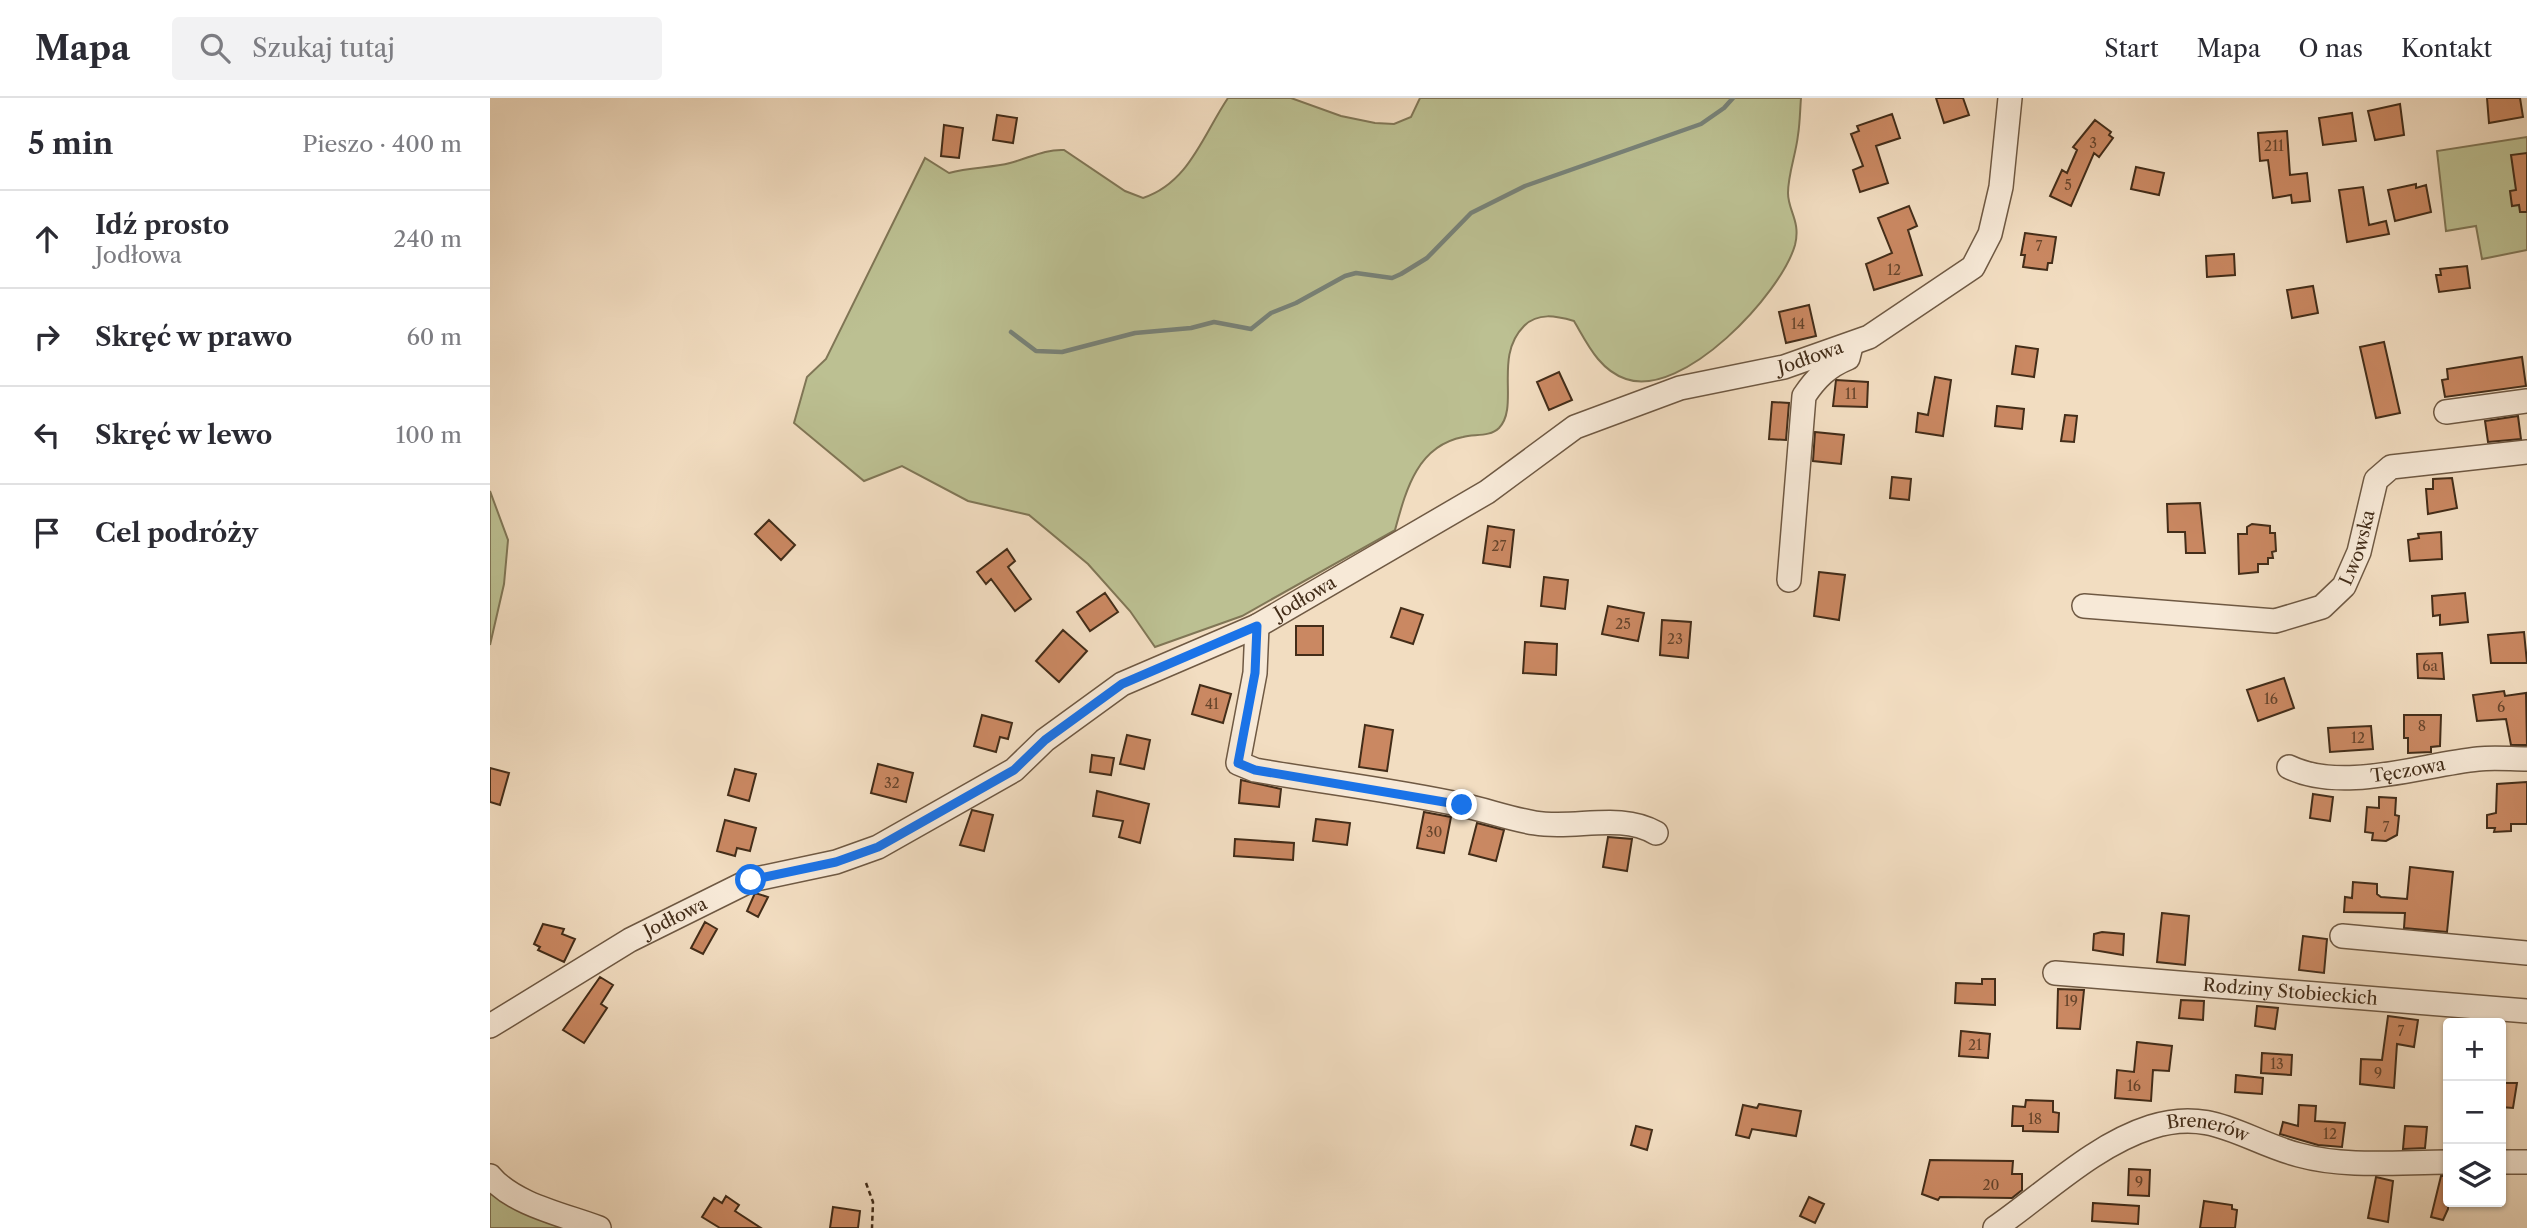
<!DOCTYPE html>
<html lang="pl">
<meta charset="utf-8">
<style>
:root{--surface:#fff;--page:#f2f2f3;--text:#2b2b33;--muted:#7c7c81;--line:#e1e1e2}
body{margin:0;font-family:"Libre Caslon Text",serif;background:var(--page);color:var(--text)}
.controls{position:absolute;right:21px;bottom:21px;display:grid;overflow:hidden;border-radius:7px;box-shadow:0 2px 5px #0004}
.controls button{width:63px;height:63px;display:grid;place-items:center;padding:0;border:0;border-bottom:2px solid var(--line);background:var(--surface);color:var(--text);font:35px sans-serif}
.stop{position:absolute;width:21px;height:21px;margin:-16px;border:5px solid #1a73e8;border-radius:50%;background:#fff}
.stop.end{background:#1a73e8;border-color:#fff;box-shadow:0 2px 7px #0008}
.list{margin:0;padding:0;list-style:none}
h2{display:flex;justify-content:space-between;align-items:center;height:91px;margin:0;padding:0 28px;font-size:30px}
h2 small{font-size:23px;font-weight:400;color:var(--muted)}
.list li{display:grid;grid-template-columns:46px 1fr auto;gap:21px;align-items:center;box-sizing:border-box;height:98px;padding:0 28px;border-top:2px solid var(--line)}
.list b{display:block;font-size:26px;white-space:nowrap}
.list p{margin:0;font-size:23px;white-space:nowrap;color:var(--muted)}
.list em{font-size:23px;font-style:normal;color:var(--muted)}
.icon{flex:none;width:38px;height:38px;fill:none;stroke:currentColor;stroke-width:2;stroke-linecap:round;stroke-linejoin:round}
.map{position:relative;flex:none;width:2037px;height:1130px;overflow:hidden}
header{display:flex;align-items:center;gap:42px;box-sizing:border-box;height:98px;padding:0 35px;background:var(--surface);border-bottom:2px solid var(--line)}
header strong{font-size:33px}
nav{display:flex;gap:38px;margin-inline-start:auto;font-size:24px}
.search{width:490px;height:63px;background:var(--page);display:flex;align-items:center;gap:18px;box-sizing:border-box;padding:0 24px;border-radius:7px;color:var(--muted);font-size:26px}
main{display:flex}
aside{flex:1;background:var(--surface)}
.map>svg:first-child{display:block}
</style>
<header>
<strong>Mapa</strong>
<div class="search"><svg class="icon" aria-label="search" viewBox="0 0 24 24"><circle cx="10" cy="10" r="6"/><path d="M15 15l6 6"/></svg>Szukaj tutaj</div>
<nav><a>Start</a><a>Mapa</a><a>O nas</a><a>Kontakt</a></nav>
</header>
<main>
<aside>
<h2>5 min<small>Pieszo · 400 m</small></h2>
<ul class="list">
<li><svg class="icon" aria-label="ahead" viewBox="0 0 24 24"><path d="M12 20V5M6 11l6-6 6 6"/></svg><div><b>Idź prosto</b><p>Jodłowa</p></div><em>240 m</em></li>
<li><svg class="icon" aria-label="right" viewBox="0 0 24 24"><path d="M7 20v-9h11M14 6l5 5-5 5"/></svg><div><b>Skręć w prawo</b></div><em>60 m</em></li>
<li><svg class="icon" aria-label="left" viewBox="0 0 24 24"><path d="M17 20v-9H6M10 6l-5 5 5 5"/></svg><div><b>Skręć w lewo</b></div><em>100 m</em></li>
<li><svg class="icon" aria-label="arrive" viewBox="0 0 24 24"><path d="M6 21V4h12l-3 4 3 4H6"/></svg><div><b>Cel podróży</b></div></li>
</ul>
</aside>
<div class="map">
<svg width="2037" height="1130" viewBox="0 0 2037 1130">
<rect width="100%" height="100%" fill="#f2ddc1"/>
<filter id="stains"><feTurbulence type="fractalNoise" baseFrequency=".00286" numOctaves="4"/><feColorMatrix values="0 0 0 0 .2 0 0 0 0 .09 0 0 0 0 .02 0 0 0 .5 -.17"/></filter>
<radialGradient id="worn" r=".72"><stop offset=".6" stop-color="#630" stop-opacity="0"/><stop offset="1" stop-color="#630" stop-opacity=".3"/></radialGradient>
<path fill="#bcc092" stroke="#807656" stroke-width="2" d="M738 0H801L851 18 885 25 904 26 921 19 930 0H1311C1310 12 1310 25 1308 37 1306 56 1298 76 1298 95 1298 113 1311 123 1305 147 1291 196 1193 301 1136 281 1109 272 1097 245 1084 223 1066 218 1048 214 1034 228 1003 259 1030 308 1009 330 1000 339 984 336 973 339 927 348 916 392 905 432L752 518 665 549 640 513 598 466 539 417 478 403 412 368 374 383 304 325 317 279 336 261 435 60 459 75C480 69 501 70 520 65 539 60 555 51 574 52L635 93 653 100C699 85 713 37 738 0Z
M2037 39V152L1992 161 1986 128 1956 133 1947 53Z
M0 393 18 442 14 486 0 547Z
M0 1091 97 1130H0Z"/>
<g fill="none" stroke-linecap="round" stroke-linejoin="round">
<path stroke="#788278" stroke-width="4.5" d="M521 234 546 253 572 254 645 235 701 230 724 224 761 231 781 215 806 205 855 178 866 175 902 180 911 176 937 160 981 115 1035 88 1211 26 1234 10 1243 0"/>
</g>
<path fill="#ca8862" stroke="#432d19" stroke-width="2" d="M1446 0H1473L1479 17 1454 25Z
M1997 0H2030L2033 19 1999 25Z
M1910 6 1914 37 1885 42 1878 13Z
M1862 15 1866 43 1833 47 1829 20Z
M1402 16 1410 40 1386 48 1398 85 1370 94 1363 72 1373 68 1361 36 1369 33 1367 28Z
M507 17 527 20 523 45 503 42Z
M1605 22 1621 34 1619 37 1623 40 1609 59 1604 55 1581 108 1560 98 1572 72 1577 75 1587 52 1583 49Z
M454 27 473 30 469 60 451 58Z
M1797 33 1800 77 1817 75 1820 103 1802 105 1801 97 1783 100 1778 62 1770 63 1768 35Z
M2037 55V114H2030L2029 107 2022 108 2020 93 2026 92 2021 57Z
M1646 69 1674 75 1669 97 1641 91Z
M1926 86V90L1936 87 1941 114 1905 123 1898 92Z
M1873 89 1879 127 1896 123 1899 136 1857 144 1849 92Z
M1419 108 1427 128 1418 132 1432 177 1384 192 1376 166 1402 155 1388 120Z
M1535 135 1566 139 1562 165H1558L1557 172 1533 169 1535 157H1531Z
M1744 156 1745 177 1717 179 1716 158Z
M1977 168 1980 190 1949 194 1946 177H1951L1950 171Z
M1823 188 1828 215 1802 220 1797 192Z
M1319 207 1326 238 1296 245 1289 214Z
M1894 244 1910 315 1886 320 1870 249Z
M1526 248 1548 251 1544 279 1522 276Z
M2032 259 2036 288 1955 299 1952 282 1958 281 1957 271Z
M1069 274 1082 302 1059 312 1047 284Z
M1445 279 1461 282 1453 338 1426 334 1428 315 1438 317Z
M1346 282 1378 284 1377 309 1343 308Z
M1282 304 1299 305 1296 342 1279 341Z
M1507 308 1534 311 1532 331 1505 328Z
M1575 317 1587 318 1584 344 1571 343Z
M2028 318 2031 341 1998 344 1995 323Z
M1325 334 1354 337 1351 366 1323 363Z
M1402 379 1421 381 1419 402 1400 400Z
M1962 380 1967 410 1938 416 1936 391H1943V381Z
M1710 405 1715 455H1696L1695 434H1678L1677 406Z
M279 422 305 447 291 462 265 436Z
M1762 426 1780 428V435H1785L1786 453 1782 454 1783 460H1778V466H1768V474L1749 476 1748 436H1757V429Z
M998 428 1024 432 1020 469 993 465Z
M1951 434 1952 461 1920 463 1918 442 1929 440 1928 436Z
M517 451 525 463 518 469 541 501 525 513 501 481 496 486 487 474Z
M1329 474 1355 477 1349 522 1324 518Z
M1054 479 1078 482 1075 511 1051 508Z
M615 495 628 514 600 533 587 514Z
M1975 495 1978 524 1950 527V517L1943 518 1942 498Z
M1118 508 1154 515 1148 543 1112 536Z
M911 510 933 517 923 546 901 539Z
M1172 522 1201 524 1198 560 1170 557Z
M806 528H833V557H806Z
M573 532 597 553 569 584 546 563Z
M2034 534 2037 565H2001L1998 537Z
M1035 544 1067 546 1066 577 1033 575Z
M1952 555 1954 581 1928 580 1927 556Z
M1794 580 1804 610 1768 623 1757 592Z
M710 587 741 596 733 625 702 616Z
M2014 593 2015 598 2036 595 2037 647H2021L2016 621 1987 623 1983 597Z
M492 617 522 625 518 641 510 639 506 654 484 648Z
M1914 617H1951L1950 648 1941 649V654L1918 655V640H1914Z
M875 627 903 632 897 673 869 669Z
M1881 628 1883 651 1840 654 1838 630Z
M637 637 660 642 654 671 630 666Z
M602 657 624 660 621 677 600 674Z
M388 666 423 675 416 704 381 695Z
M0 670 19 675 10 707 0 704Z
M245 671 266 676 259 703 238 697Z
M751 682 791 691 789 709 749 705Z
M2037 684V726H2021V733L2004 734 2005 730H1997V717L2006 715 2007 686Z
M607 693 659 706 650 745 629 739 633 723 603 718Z
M1823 696 1843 699 1840 723 1820 720Z
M1889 699 1906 700 1905 717 1909 718 1907 737 1896 743 1882 742 1883 735 1875 734 1877 709 1889 710Z
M482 712 503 717 494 753 470 747Z
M934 714 961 719 954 755 927 750Z
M826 721 860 725 857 747 823 743Z
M235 722 266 730 260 753 247 750 245 758 227 753Z
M987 725 1014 732 1006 763 979 756Z
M1118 739 1142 741 1137 773 1113 769Z
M745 741 804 745 803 762 744 758Z
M1920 769 1963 774 1957 834 1914 830 1915 815 1854 814 1855 799 1862 800 1863 784 1887 786V796L1891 799 1917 801Z
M265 795 278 799 268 819 257 813Z
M1672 815 1699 818 1695 867 1667 864Z
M215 824 227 831 213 856 201 850Z
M53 826 74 831 72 836 85 841 74 864 48 852 50 849 44 846Z
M1612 834 1634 836 1633 857 1603 852 1604 836Z
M1813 838 1837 841 1834 875 1809 872Z
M110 879 123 887 111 906 117 910 94 945 73 932Z
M1492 881H1505V907L1465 905 1466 885 1492 886Z
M1568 891 1594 892 1590 931 1567 930Z
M1691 902 1714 903 1713 922 1689 920Z
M1767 908 1788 910 1785 931 1765 928Z
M1898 918 1928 922 1924 949 1907 946 1904 990 1870 986 1871 961 1892 962Z
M1471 933 1500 936 1498 960 1469 958Z
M1647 944 1682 948 1679 973 1663 972 1661 1003 1625 1000 1627 972 1644 974Z
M1772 955 1802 957 1801 977 1771 975Z
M1746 977 1773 980 1772 996 1745 994Z
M2011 985H2027L2023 1010 2011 1009Z
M1536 1002 1563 1003V1014L1569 1015 1568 1034 1533 1033V1028H1522L1523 1008 1535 1009Z
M1269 1006 1311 1013 1306 1038 1262 1031 1259 1040 1246 1037 1253 1007 1267 1010Z
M1809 1007 1826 1008 1825 1023 1855 1025 1852 1049 1828 1047 1790 1036 1793 1024 1808 1028Z
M1146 1028 1162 1032 1157 1052 1141 1047Z
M1915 1028 1937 1029 1935 1050 1913 1051Z
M1440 1062 1523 1063 1522 1076H1532V1092L1522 1100 1450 1099 1448 1102 1432 1096Z
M1639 1071 1660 1072 1659 1098 1638 1097Z
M1951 1078H1958V1111L1953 1122 1941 1119Z
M1886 1079 1903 1083 1898 1124 1878 1120Z
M236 1098 249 1107 245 1113 271 1130H230L212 1119 224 1100 232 1105Z
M1319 1099 1334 1106 1325 1125 1310 1118Z
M1714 1103 1742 1107V1111L1747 1112 1745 1130H1710Z
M1603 1105 1649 1108 1648 1126 1602 1123Z
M343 1109 370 1113 368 1130H340Z"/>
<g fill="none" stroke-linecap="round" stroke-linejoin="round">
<defs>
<g id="minor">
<path d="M1956 314 2037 303"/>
<path d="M1299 482 1314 298C1326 280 1338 268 1358 260L1360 252"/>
<path id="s1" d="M1594 508 1785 523 1832 509 1854 488 1869 454 1886 382 1901 369 2037 354"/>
<path d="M767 528 765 575 748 665 765 672C833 684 903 692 972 707 996 712 1020 721 1045 725 1084 732 1130 714 1166 735"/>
<path id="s2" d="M1799 669C1853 695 1930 667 1988 661 2004 659 2021 661 2037 661"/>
<path d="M1852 838 2037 855"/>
<path id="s3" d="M1565 875 2037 913"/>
<path id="s4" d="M0 928 140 842 261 782 346 764 388 749 524 672 555 642 632 586 767 528 997 394 1085 329 1190 290 1294 269 1379 239 1483 169 1500 136 1511 89 1520 0"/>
<path d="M2011 1064H2037"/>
<path d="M0 1078C24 1107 75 1117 109 1130"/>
<path id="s5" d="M1505 1130C1554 1096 1604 1047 1661 1029 1722 1009 1755 1043 1809 1057 1856 1070 1910 1064 1958 1064"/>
</g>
</defs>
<use href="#minor" stroke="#6f5943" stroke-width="26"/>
<path stroke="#432d19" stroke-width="2.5" stroke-dasharray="5 3.5" stroke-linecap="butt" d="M376 1085 383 1104 382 1130"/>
<use href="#minor" stroke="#f7e9d7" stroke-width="23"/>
</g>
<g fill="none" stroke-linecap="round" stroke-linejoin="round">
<path stroke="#1a73e8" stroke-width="9" d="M261 782 346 764 388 749 524 672 555 642 632 586 767 528 765 575 748 665 765 672 972 707"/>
</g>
<g text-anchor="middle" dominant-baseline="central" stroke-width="7" stroke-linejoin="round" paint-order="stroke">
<g font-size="14" fill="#65442b">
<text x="1603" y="45">3</text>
<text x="1784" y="48">211</text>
<text x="1578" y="87">5</text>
<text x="1549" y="148">7</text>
<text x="1404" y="172">12</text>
<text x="1308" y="226">14</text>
<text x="1361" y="296">11</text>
<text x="1009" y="448">27</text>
<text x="1133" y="526">25</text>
<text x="1185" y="541">23</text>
<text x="1940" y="568">6a</text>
<text x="1781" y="601">16</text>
<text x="722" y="606">41</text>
<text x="2011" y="609">6</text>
<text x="1932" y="628">8</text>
<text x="1868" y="640">12</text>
<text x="402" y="685">32</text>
<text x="1896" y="729">7</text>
<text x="944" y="734">30</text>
<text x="1581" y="903">19</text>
<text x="1911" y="933">7</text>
<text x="1485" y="947">21</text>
<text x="1787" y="966">13</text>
<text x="1888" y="975">9</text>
<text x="1644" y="988">16</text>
<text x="1545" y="1021">18</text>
<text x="1840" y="1036">12</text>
<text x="1649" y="1084">9</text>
<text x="1501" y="1087">20</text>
</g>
<g font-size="18" fill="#432d19" stroke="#f7e9d7">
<text stroke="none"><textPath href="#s4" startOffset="1494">Jodłowa</textPath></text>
<text stroke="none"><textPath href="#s1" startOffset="312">Lwowska</textPath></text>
<text stroke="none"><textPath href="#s4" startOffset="928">Jodłowa</textPath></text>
<text stroke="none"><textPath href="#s2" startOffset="121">Tęczowa</textPath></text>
<text stroke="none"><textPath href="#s4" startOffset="215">Jodłowa</textPath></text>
<text stroke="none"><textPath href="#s3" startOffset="236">Rodziny Stobieckich</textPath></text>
<text stroke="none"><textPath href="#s5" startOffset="245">Brenerów</textPath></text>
</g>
</g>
<rect width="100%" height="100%" filter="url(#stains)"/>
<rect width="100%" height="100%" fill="url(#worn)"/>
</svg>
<div class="controls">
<button>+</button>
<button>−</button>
<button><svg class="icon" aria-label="layers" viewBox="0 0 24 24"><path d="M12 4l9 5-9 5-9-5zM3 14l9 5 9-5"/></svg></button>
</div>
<div class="stop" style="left:261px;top:782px"></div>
<div class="stop end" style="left:972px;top:707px"></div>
</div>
</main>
